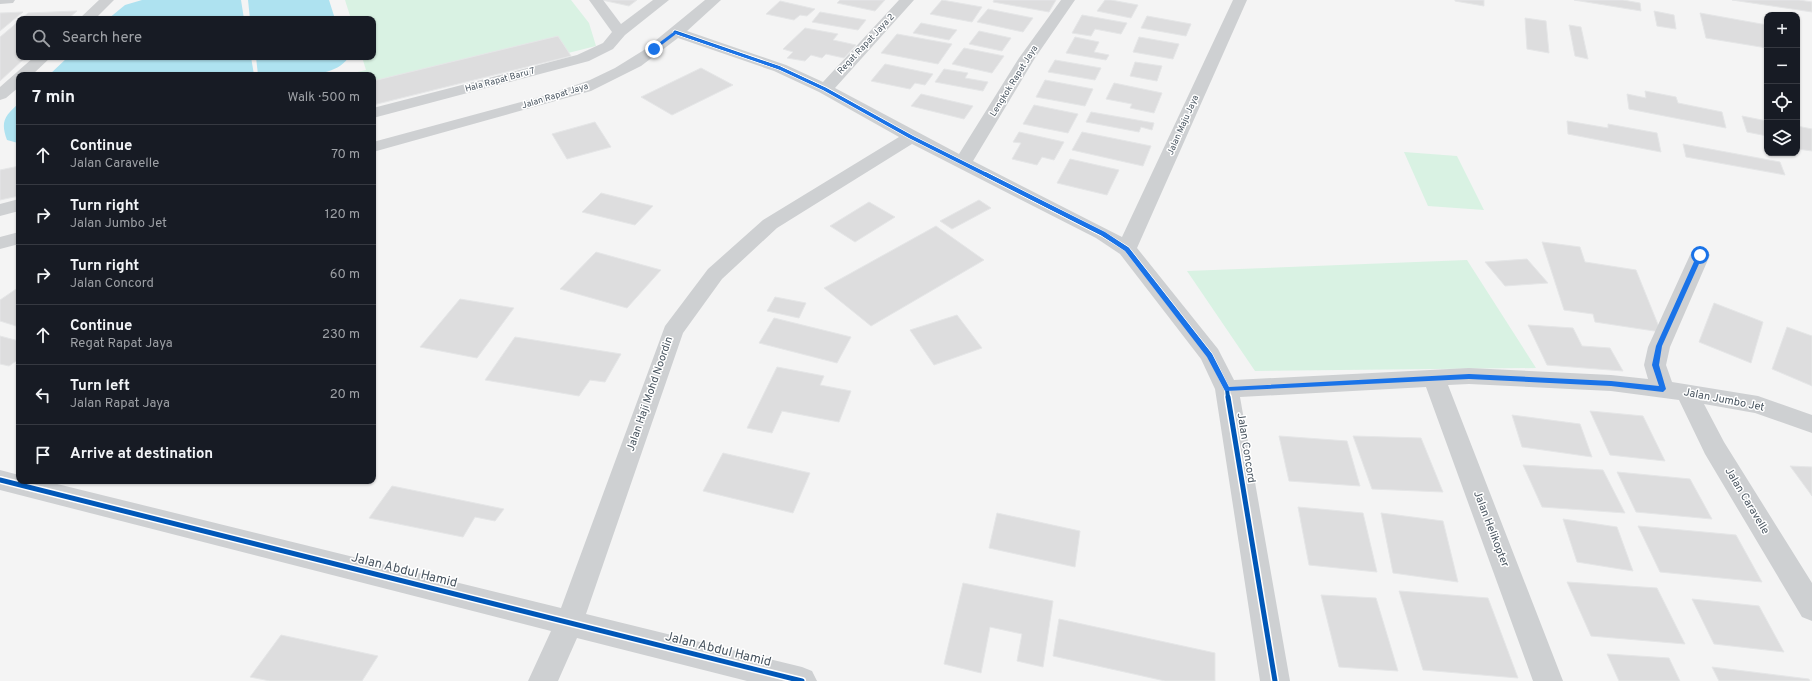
<!DOCTYPE html>
<meta charset="utf-8">
<style>
:root{--surface:#171b24;--page:#20242c;--text:#f1f3f6;--muted:#9ea1a6;--line:#363941}
body{margin:0;font-family:Overpass,sans-serif;background:var(--page);color:var(--text)}
.controls{position:absolute;right:12px;top:12px;display:grid;overflow:hidden;border-radius:8px;box-shadow:0 1px 3px #0004}
.controls button{width:36px;height:36px;display:grid;place-items:center;padding:0;border:0;border-bottom:1px solid var(--line);background:var(--surface);color:var(--text);font:20px sans-serif}
.stop{position:absolute;width:12px;height:12px;margin:-9px;border:3px solid #1a73e8;border-radius:50%;background:#fff}
.stop.end{background:#1a73e8;border-color:#fff;box-shadow:0 1px 4px #0008}
.list{margin:0;padding:0;list-style:none}
h2{display:flex;justify-content:space-between;align-items:center;height:52px;margin:0;padding:0 16px;font-size:17px}
h2 small{font-size:13px;font-weight:400;color:var(--muted)}
.list li{display:grid;grid-template-columns:26px 1fr auto;gap:12px;align-items:center;box-sizing:border-box;height:60px;padding:0 16px;border-top:1px solid var(--line)}
.list b{display:block;font-size:15px;white-space:nowrap}
.list p{margin:0;font-size:13px;white-space:nowrap;color:var(--muted)}
.list em{font-size:13px;font-style:normal;color:var(--muted)}
.icon{flex:none;width:22px;height:22px;fill:none;stroke:currentColor;stroke-width:2;stroke-linecap:round;stroke-linejoin:round}
.map{position:relative;flex:none;width:1812px;height:681px;overflow:hidden}
.search{position:absolute;background:var(--surface);box-shadow:0 1px 3px #0004;left:16px;top:16px;width:360px;height:44px;display:flex;align-items:center;gap:10px;box-sizing:border-box;padding:0 14px;border-radius:8px;color:var(--muted);font-size:15px}
.panel{position:absolute;background:var(--surface);box-shadow:0 1px 3px #0004;left:16px;top:72px;width:360px;height:412px;border-radius:8px}
.map>svg:first-child{display:block}
</style>
<div class="map">
<svg width="1812" height="681" viewBox="0 0 1812 681">
<rect width="100%" height="100%" fill="#f4f4f4"/>
<path fill="#d9f2e3" d="M345 0H571L589 23 596 46 373 102V75H345L366 70 362 57H373V19H351Z
M1404 152 1457 156 1484 210 1428 206Z
M1467 260 1536 368 1255 371 1187 271Z"/>
<path fill="#aee2f0" d="M142 0H241L244 19H108L125 5Z
M248 0H329L335 19H250Z
M68 57H251L254 75H49Z
M256 57H347L348 58C333 81 282 75 258 75Z
M19 103V143H18L7 140C0 121 5 116 19 103Z"/>
<path fill="#ddddde" stroke="#e5e6e7" d="M602 0H637L629 6Z
M840 0H885L875 11 837 3Z
M942 0 982 7 972 22 930 14Z
M994 0H1056L1049 12 993 2Z
M1105 0H1111L1138 5 1131 18 1097 11Z
M1455 0H1484V6L1455 1Z
M1574 0H1623L1640 3 1641 11Z
M1732 0H1799L1812 2V12Z
M780 1 815 9 807 16 800 15 794 20 766 14Z
M988 9 1033 18 1023 32 977 22Z
M77 11 68 19H21L28 13Z
M1654 11 1674 15 1676 29 1657 26Z
M23 12 0 31V13Z
M820 12 866 20 858 30 812 22Z
M1700 13 1767 25V48L1706 38Z
M1082 15 1127 23 1121 34 1095 29 1091 36 1072 33Z
M1147 16 1191 24 1186 36 1141 28Z
M1525 18 1546 21 1549 53 1527 49Z
M19 21V57H26L0 81V37Z
M921 23 957 30 949 40 913 33Z
M1569 25 1581 27 1588 59 1575 56Z
M805 28 838 34 833 40 856 45 844 58 826 54 822 58 811 55 805 61 787 58 793 52 783 49Z
M979 31 1011 38 1002 51 969 44Z
M897 34 952 44 938 64 881 53Z
M558 36 571 56 373 105V81Z
M1075 37 1099 42 1094 52 1109 55 1106 60 1066 53Z
M1139 37 1179 44 1173 59 1133 52Z
M964 48 1004 56 992 73 952 64Z
M1055 60 1101 68 1095 80 1048 72Z
M1135 62 1162 66 1157 81 1130 76Z
M885 64 933 74 925 85 915 83 910 89 871 81Z
M701 68 733 85 672 115 641 97Z
M944 69 968 73 965 78 988 82 983 91 935 82Z
M1045 80 1093 89 1085 106 1036 97Z
M1114 83 1162 93 1154 113 1130 108 1132 104 1106 99Z
M1645 91 1676 97 1678 103 1722 112 1726 128 1629 109 1627 94 1646 98Z
M921 94 973 106 964 119 911 106Z
M1034 105 1078 114 1068 133 1023 124Z
M1091 112 1154 123 1152 130 1141 127 1139 132 1086 122Z
M1742 116 1767 121V136L1747 132Z
M1567 121 1608 128V124L1657 133 1661 152 1568 134Z
M595 122 611 147 567 159 552 134Z
M1797 126 1812 129V151L1797 149Z
M1019 132 1064 142 1054 160 1042 157 1037 165 1012 159 1021 143 1013 142Z
M1082 132 1151 146 1143 166 1072 150Z
M1683 144 1780 162 1785 175 1686 157Z
M1070 159 1119 170 1107 195 1057 183Z
M19 166V196L0 200V170Z
M601 193 653 206 635 225 582 212Z
M979 200 991 208 952 229 940 221Z
M869 202 895 217 855 242 830 226Z
M936 226 984 260 871 326 824 288Z
M1542 242 1580 247 1585 262 1636 270 1661 332 1595 322 1593 314 1564 310Z
M596 252 661 270 627 308 560 289Z
M1527 259 1548 283 1505 286 1485 262Z
M19 287V327L0 321V300Z
M775 297 806 303 799 318 767 311Z
M460 299 514 308 477 358 420 347Z
M1714 303 1763 322 1751 363 1699 342Z
M957 315 982 348 934 365 910 330Z
M774 318 851 337 837 363 759 343Z
M1528 325 1573 328 1582 346 1610 348 1623 371 1547 365Z
M1787 327 1812 336V386L1772 369Z
M0 336 19 341V359L9 366 0 364Z
M515 337 621 354 605 382 590 380 579 396 485 380Z
M777 367 824 376 820 385 851 391 839 422 782 411 772 433 747 428Z
M1590 411 1643 416 1665 461 1610 455Z
M1512 415 1580 424 1592 457 1522 447Z
M1279 436 1347 441 1360 486 1289 481Z
M1353 436 1421 438 1443 492 1372 489Z
M723 453 810 473 793 513 703 491Z
M1523 465 1603 470 1625 513 1542 507Z
M1790 466 1812 467V496Z
M1617 472 1690 479 1712 519 1636 512Z
M392 486 504 509 495 521 475 517 463 537 369 518Z
M1298 507 1363 513 1377 572 1309 565Z
M997 513 1080 531 1075 567 989 548Z
M1381 513 1443 521 1458 582 1393 573Z
M1563 519 1617 527 1633 571 1577 562Z
M1638 526 1736 535 1762 582 1660 572Z
M1567 582 1657 588 1685 644 1591 636Z
M963 583 1053 601 1043 667 1017 661 1022 634 990 627 981 673 944 664Z
M1399 591 1488 598 1518 678 1423 670Z
M1321 595 1376 598 1398 671 1339 667Z
M1692 599 1759 606 1784 652 1714 644Z
M1059 619 1215 653V681H1165L1053 656Z
M281 635 378 656 362 681H270L250 677Z
M1607 654 1669 658 1680 681H1619Z
M1712 667 1809 679 1810 681H1719Z"/>
<g fill="none" stroke-linecap="round" stroke-linejoin="round">
<path fill="#ced0d2" fill-rule="evenodd" d="M0 0H15L13 3 0 4Z
M99 0H114L95 19H79Z
M589 0H603L621 24 653 0H669L625 35 613 49 589 61 373 118V108L577 55 603 43 612 32Z
M705 0H721L687 31 786 65 823 82 899 0H914L835 88 959 154 1019 58 1061 0H1075L1035 58 973 161 1122 237 1233 0H1247L1137 248 1218 349 1234 380 1469 368 1611 375 1648 379 1644 365 1648 347 1690 255 1693 250 1700 249 1707 250 1710 255 1670 347 1666 365 1672 382 1758 396 1812 415V433L1755 413 1704 404 1724 442 1812 583V621L1802 617 1705 454 1679 400 1611 391 1469 384 1448 385 1563 681H1533L1426 387 1240 397 1290 681H1260L1215 389 1201 359 1120 254 1096 238 912 144 777 228 722 279 683 333 586 614 802 667 812 671 817 681H747L577 638 558 681H528L551 631 0 490V470L19 475V481H45L561 608 665 326 708 269 763 220 899 137 819 92 774 71 678 38 641 66 591 91 373 152V142L547 95 590 80 615 68 644 50Z
M34 57H51L32 75H19V87L6 98 0 100V87Z
M19 199V211L0 216V204Z
M19 232V244L0 249V237Z"/>
<defs>
<path id="cycleway-far2" d="M675 32 780 68 825 89 911 137 987 175"/>
<path id="cycleway-far1" d="M985 174 1103 234 1127 249 1210 355 1227 389 1228 398"/>
<path id="cycleway" d="M1228 397 1275 681
M0 480 802 681"/>
</defs>
<use href="#cycleway-far2" stroke="#fff" stroke-width="5"/>
<use href="#cycleway-far1" stroke="#fff" stroke-width="6"/>
<use href="#cycleway" stroke="#fff" stroke-width="8"/>
<use href="#cycleway-far2" stroke="#0057b8" stroke-width="3"/>
<use href="#cycleway-far1" stroke="#0057b8" stroke-width="4"/>
<use href="#cycleway" stroke="#0057b8" stroke-width="5"/>
</g>
<path fill="#1a73e8" d="M675 31 781 67 826 88 913 136 1105 232 1129 248 1212 354 1229 387 1469 374 1611 381 1659 386 1652 365 1656 346 1697 255 1700 253 1703 255 1662 346 1659 365 1666 389 1663 392 1611 386 1469 379 1225 391 1207 357 1125 251 1101 235 909 138 823 90 778 69 676 34 655 50H652V48Z"/>
<g text-anchor="middle" dominant-baseline="central" stroke-width="3" stroke-linejoin="round" paint-order="stroke">
<g font-size="9" fill="#4a5661" stroke="#fff">
<text transform="translate(866 44) rotate(-47)">Regat Rapat Jaya 2</text>
<text transform="translate(500 80) rotate(-15)">Hala Rapat Baru 7</text>
<text transform="translate(1014 81) rotate(-58)">Lengkok Rapat Jaya</text>
<text transform="translate(555 96) rotate(-17)">Jalan Rapat Jaya</text>
<text transform="translate(1183 125) rotate(-66)">Jalan Maju Jaya</text>
</g>
<g font-size="11" fill="#4a5661" stroke="#fff">
<text transform="translate(650 394) rotate(-71)">Jalan Haji Mohd Noordin</text>
<text transform="translate(1724 400) rotate(11)">Jalan Jumbo Jet</text>
<text transform="translate(1246 448) rotate(81)">Jalan Concord</text>
<text transform="translate(1747 501) rotate(59)">Jalan Caravelle</text>
<text transform="translate(1491 529) rotate(69)">Jalan Helikopter</text>
</g>
<g font-size="13" fill="#4a5661" stroke="#fff">
<text transform="translate(404 571) rotate(14)">Jalan Abdul Hamid</text>
<text transform="translate(718 650) rotate(14)">Jalan Abdul Hamid</text>
</g>
</g>
</svg>
<div class="controls">
<button>+</button>
<button>−</button>
<button><svg class="icon" aria-label="locate" viewBox="0 0 24 24"><circle cx="12" cy="12" r="6"/><path d="M12 2v4M12 18v4M2 12h4M18 12h4"/></svg></button>
<button><svg class="icon" aria-label="layers" viewBox="0 0 24 24"><path d="M12 4l9 5-9 5-9-5zM3 14l9 5 9-5"/></svg></button>
</div>
<div class="stop" style="left:1700px;top:255px"></div>
<div class="stop end" style="left:654px;top:49px"></div>
<div class="search"><svg class="icon" aria-label="search" viewBox="0 0 24 24"><circle cx="10" cy="10" r="6"/><path d="M15 15l6 6"/></svg>Search here</div>
<section class="panel">
<h2>7 min<small>Walk · 500 m</small></h2>
<ul class="list">
<li><svg class="icon" aria-label="ahead" viewBox="0 0 24 24"><path d="M12 20V5M6 11l6-6 6 6"/></svg><div><b>Continue</b><p>Jalan Caravelle</p></div><em>70 m</em></li>
<li><svg class="icon" aria-label="right" viewBox="0 0 24 24"><path d="M7 20v-9h11M14 6l5 5-5 5"/></svg><div><b>Turn right</b><p>Jalan Jumbo Jet</p></div><em>120 m</em></li>
<li><svg class="icon" aria-label="right" viewBox="0 0 24 24"><path d="M7 20v-9h11M14 6l5 5-5 5"/></svg><div><b>Turn right</b><p>Jalan Concord</p></div><em>60 m</em></li>
<li><svg class="icon" aria-label="ahead" viewBox="0 0 24 24"><path d="M12 20V5M6 11l6-6 6 6"/></svg><div><b>Continue</b><p>Regat Rapat Jaya</p></div><em>230 m</em></li>
<li><svg class="icon" aria-label="left" viewBox="0 0 24 24"><path d="M17 20v-9H6M10 6l-5 5 5 5"/></svg><div><b>Turn left</b><p>Jalan Rapat Jaya</p></div><em>20 m</em></li>
<li><svg class="icon" aria-label="arrive" viewBox="0 0 24 24"><path d="M6 21V4h12l-3 4 3 4H6"/></svg><div><b>Arrive at destination</b></div></li>
</ul>
</section>
</div>
